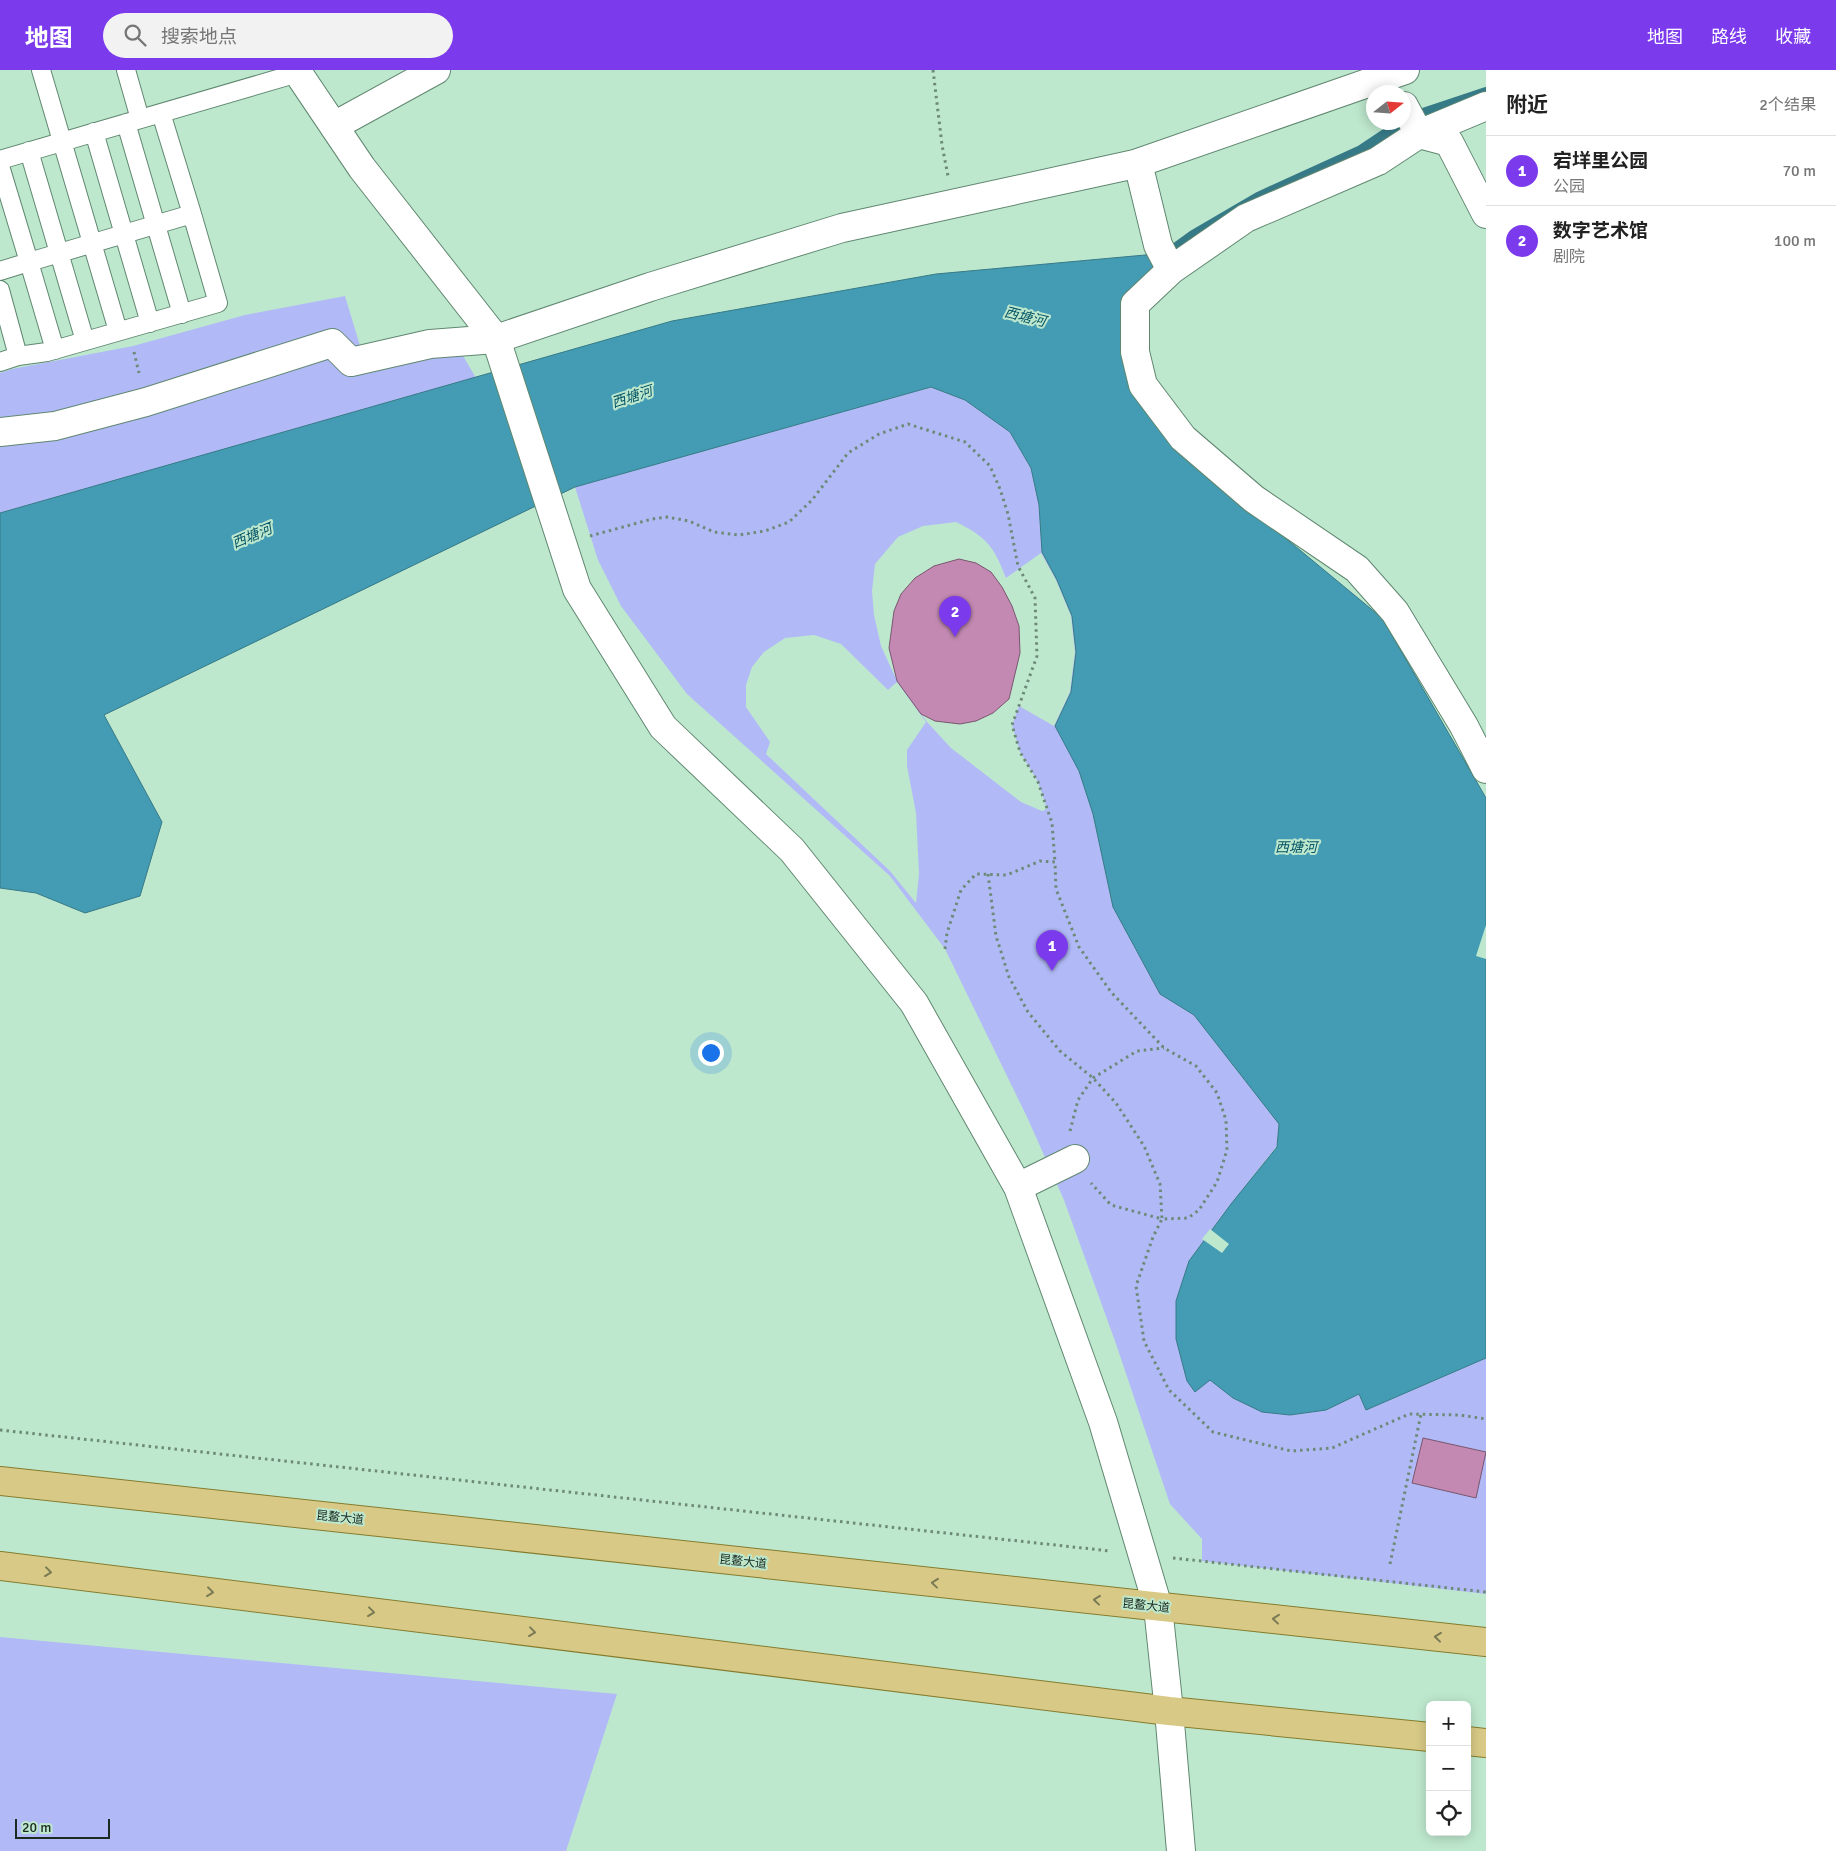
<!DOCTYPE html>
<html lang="zh">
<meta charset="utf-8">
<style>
:root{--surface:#fff;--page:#f2f2f2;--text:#222;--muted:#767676;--line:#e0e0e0;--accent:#7c3aed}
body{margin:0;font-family:Signika,"Noto Sans SC",sans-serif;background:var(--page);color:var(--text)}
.controls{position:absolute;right:15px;bottom:15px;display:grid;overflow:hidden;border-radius:8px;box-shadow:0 2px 12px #0003}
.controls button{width:45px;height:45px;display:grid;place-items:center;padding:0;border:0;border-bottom:1px solid var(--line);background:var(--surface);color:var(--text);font:25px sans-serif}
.compass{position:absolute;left:1366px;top:15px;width:45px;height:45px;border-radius:50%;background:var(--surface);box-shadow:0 2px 12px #0003;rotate:73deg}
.scale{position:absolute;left:15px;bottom:12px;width:95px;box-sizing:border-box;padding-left:5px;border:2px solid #1b2b21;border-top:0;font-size:14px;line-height:18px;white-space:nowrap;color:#1b2b21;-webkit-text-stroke:4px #bee8ce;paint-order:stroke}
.you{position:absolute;left:710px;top:982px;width:18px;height:18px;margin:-12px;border:4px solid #fff;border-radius:50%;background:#1a73e8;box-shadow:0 0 0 8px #1a73e833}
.badge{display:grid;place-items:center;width:32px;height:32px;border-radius:50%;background:var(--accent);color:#fff;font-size:16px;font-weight:700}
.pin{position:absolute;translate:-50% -41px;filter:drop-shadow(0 1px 2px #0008)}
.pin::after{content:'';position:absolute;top:26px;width:18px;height:15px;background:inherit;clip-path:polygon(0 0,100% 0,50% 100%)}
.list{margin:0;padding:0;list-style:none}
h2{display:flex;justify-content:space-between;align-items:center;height:65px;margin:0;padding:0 20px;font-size:21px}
h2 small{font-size:16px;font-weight:400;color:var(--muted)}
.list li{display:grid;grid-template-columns:32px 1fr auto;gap:15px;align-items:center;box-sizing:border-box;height:70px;padding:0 20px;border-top:1px solid var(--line)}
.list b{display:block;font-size:19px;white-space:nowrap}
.list p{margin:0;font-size:16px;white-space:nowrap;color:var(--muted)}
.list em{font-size:16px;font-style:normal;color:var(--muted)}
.icon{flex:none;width:28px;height:28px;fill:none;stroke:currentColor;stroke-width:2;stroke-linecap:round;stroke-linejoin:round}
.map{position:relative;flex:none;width:1486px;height:1781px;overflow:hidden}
header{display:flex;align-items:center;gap:30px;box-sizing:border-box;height:70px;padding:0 25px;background:var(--accent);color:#fff}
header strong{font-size:24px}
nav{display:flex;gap:28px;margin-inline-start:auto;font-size:18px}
.search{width:350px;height:45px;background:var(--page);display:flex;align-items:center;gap:12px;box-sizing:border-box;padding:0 18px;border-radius:28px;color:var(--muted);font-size:19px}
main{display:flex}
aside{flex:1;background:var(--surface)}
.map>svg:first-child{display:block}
</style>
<header>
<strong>地图</strong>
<div class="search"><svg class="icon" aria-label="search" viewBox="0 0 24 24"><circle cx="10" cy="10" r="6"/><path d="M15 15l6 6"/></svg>搜索地点</div>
<nav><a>地图</a><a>路线</a><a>收藏</a></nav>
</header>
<main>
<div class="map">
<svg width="1486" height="1781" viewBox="0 0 1486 1781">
<rect width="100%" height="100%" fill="#bee8ce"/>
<path fill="#b1baf7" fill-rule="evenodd" d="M345 226 364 289 455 272 476 308 0 443V303L12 299 133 276 245 245Z
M931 317 965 330 1010 362 1031 398 1039 435 1042 482 1057 510 1072 546 1076 582 1071 622 1056 656 1079 701 1093 744 1113 837 1160 924 1194 945 1279 1054 1277 1076 1231 1134 1189 1191 1210 1310 1233 1328 1290 1345 1326 1340 1359 1324 1366 1340 1486 1288V1524L1202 1491V1469L1170 1434 1116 1274 1064 1130 1027 1047 945 879 890 806 687 624 621 536 598 490 575 417ZM956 452C987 467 994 477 1006 508L1041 483 1056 510 1071 546 1075 582 1070 622 1054 656 1019 636 1012 655 1020 682 1038 712 1047 739 1042 741 1021 732 951 678 927 652 897 611 881 576 874 545 872 521 875 494 898 467 923 456ZM814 565 841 574 888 620 897 612 926 652 907 680V696L916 743 919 804 916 833 890 801 766 684 770 672 746 637V615L752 597 764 582 785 568Z
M0 1567 617 1624 566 1781H0Z"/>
<path fill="#439cb3" stroke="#377a87" d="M1156 184 1161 198 1126 281 1214 409 1382 548 1486 728V1288L1366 1340 1359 1324 1326 1340 1290 1345 1262 1342 1233 1328 1210 1310 1195 1322 1187 1311 1176 1269V1231L1189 1191 1231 1134 1277 1077 1279 1054 1194 945 1160 924 1113 837 1093 744 1079 701 1055 656 1071 622 1076 582 1072 546 1057 510 1042 482 1039 435 1031 398 1010 362 965 330 931 317 575 417 104 645 162 752 140 826 85 843 36 823 0 818V443L672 251 936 204Z"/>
<path fill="#bee8ce" d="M1486 855V889L1476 886Z
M1210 1159 1229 1174 1222 1183 1202 1169Z"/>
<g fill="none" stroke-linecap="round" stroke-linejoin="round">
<path stroke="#377a87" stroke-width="10" d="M1411 47 1486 22
M1164 186 1193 165 1258 127 1361 80 1403 52"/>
</g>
<path fill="#c389b2" stroke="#78576e" d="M959 489 976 493 991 502 1002 517 1012 536 1019 556 1020 583 1009 629 993 643 976 651 960 654 935 651 921 644 897 611 889 578 894 541 901 524 915 508 934 496Z
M1423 1368 1486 1382 1476 1428 1412 1413Z"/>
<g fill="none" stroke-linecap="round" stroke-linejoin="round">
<defs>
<path id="service" d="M41 0 118 261
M126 0 140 49
M126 53 182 244
M94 62 150 253
M29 81 85 271
M0 90 298 3
M0 96 29 192 192 144 161 43
M0 201 29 192 55 280
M0 220 18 286 47 282 218 233 192 144
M0 292 18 286"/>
<path id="pedestrian" d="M1404 36 1419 64 1449 72 1486 144
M1486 36 1419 64 1378 91 1246 148 1171 200 1135 234V282L1143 315 1183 368 1254 429 1357 499 1395 542 1464 656 1486 699
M1138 93 1158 175 1171 200
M0 362 55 356 146 332 332 273 351 292 430 274 496 269 650 217 842 158 1135 94 1405 0"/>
<path id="minor" d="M334 56 436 0
M1018 1117 1075 1089"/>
<path id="tertiary" d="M296 0 362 98 496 269 577 519 663 657 792 780 914 933 1018 1117 1103 1352 1158 1537 1169 1641 1181 1781"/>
<path id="primary" d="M0 1411 1486 1572
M0 1496 1169 1641 1430 1667
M1467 1671 1486 1673"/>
</defs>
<use href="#service" stroke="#608770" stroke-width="20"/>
<use href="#pedestrian" stroke="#608770" stroke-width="30"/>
<use href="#minor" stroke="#608770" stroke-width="30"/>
<use href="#tertiary" stroke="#608770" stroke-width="30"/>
<use href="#primary" stroke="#857c2e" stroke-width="30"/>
<path stroke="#6d8a78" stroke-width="3" stroke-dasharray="2.5 4" stroke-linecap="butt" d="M933 0 942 75 948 106
M134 282 139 303
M590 466 652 449 667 447 689 451 714 462 739 465 765 461 789 452 812 430 848 383 879 364 908 354 965 372 990 396 1000 419 1008 444 1018 496 1035 528 1037 586 1012 655 1020 682 1038 712 1052 753 1055 792
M988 804 996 866 1009 907 1028 942 1060 981 1093 1008 1116 1033 1144 1076 1160 1114 1162 1149 1111 1135 1091 1113
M945 879 947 863 961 820 976 804 1007 805 1040 791 1055 792 1056 819 1079 877 1111 922 1164 978 1196 996 1217 1023 1226 1050 1227 1080 1217 1112 1199 1140 1188 1148 1162 1149 1153 1167 1136 1216 1144 1271 1169 1320 1213 1362 1291 1381 1332 1378 1409 1344 1460 1345 1486 1349
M1070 1061 1078 1030 1093 1008 1137 981 1164 978
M0 1360 1110 1481
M1173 1488 1486 1522
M1390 1494 1421 1344"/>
<use href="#service" stroke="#fff" stroke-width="18"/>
<use href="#pedestrian" stroke="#fff" stroke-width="28"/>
<use href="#minor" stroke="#fff" stroke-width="28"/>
<use href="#tertiary" stroke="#fff" stroke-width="28"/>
<use href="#primary" stroke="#d8ca86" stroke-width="28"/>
</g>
<defs><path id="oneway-chevron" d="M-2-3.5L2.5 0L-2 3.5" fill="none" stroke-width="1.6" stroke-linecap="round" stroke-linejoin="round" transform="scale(1.25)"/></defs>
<g stroke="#7a7a54">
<use href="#oneway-chevron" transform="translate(48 1502) rotate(7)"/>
<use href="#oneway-chevron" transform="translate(935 1513) rotate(-174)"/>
<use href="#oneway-chevron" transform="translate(210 1522) rotate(7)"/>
<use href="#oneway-chevron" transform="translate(1097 1530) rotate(-174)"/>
<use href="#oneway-chevron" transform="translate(371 1542) rotate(7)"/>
<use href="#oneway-chevron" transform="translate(1276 1549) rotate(-174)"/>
<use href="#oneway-chevron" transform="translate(532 1562) rotate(7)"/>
<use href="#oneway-chevron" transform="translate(1438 1567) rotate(-174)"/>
</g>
<g text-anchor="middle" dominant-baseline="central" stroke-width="4" stroke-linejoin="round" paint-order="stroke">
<g font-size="12" fill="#1b2b21" stroke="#bee8ce">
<text transform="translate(340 1448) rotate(6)">昆鳌大道</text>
<text transform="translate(743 1492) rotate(6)">昆鳌大道</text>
<text transform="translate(1146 1536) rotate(6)">昆鳌大道</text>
</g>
<g font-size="14" font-style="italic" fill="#045465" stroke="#bee8ce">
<text transform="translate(1025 247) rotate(14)">西塘河</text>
<text transform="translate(632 327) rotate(-18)">西塘河</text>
<text transform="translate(252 466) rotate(-23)">西塘河</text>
<text x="1296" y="777">西塘河</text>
</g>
</g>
</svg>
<div class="controls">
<button>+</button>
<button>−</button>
<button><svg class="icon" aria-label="locate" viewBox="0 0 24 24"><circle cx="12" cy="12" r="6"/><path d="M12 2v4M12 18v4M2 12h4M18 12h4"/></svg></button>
</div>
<svg class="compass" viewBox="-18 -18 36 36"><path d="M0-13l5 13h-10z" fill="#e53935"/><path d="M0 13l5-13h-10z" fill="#767676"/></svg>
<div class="scale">20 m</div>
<div class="you"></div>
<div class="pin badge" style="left:1052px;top:901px">1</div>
<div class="pin badge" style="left:955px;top:567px">2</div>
</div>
<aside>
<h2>附近<small>2个结果</small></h2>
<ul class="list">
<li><span class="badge">1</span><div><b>宕垟里公园</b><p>公园</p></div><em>70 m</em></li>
<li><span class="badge">2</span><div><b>数字艺术馆</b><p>剧院</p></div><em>100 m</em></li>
</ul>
</aside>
</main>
